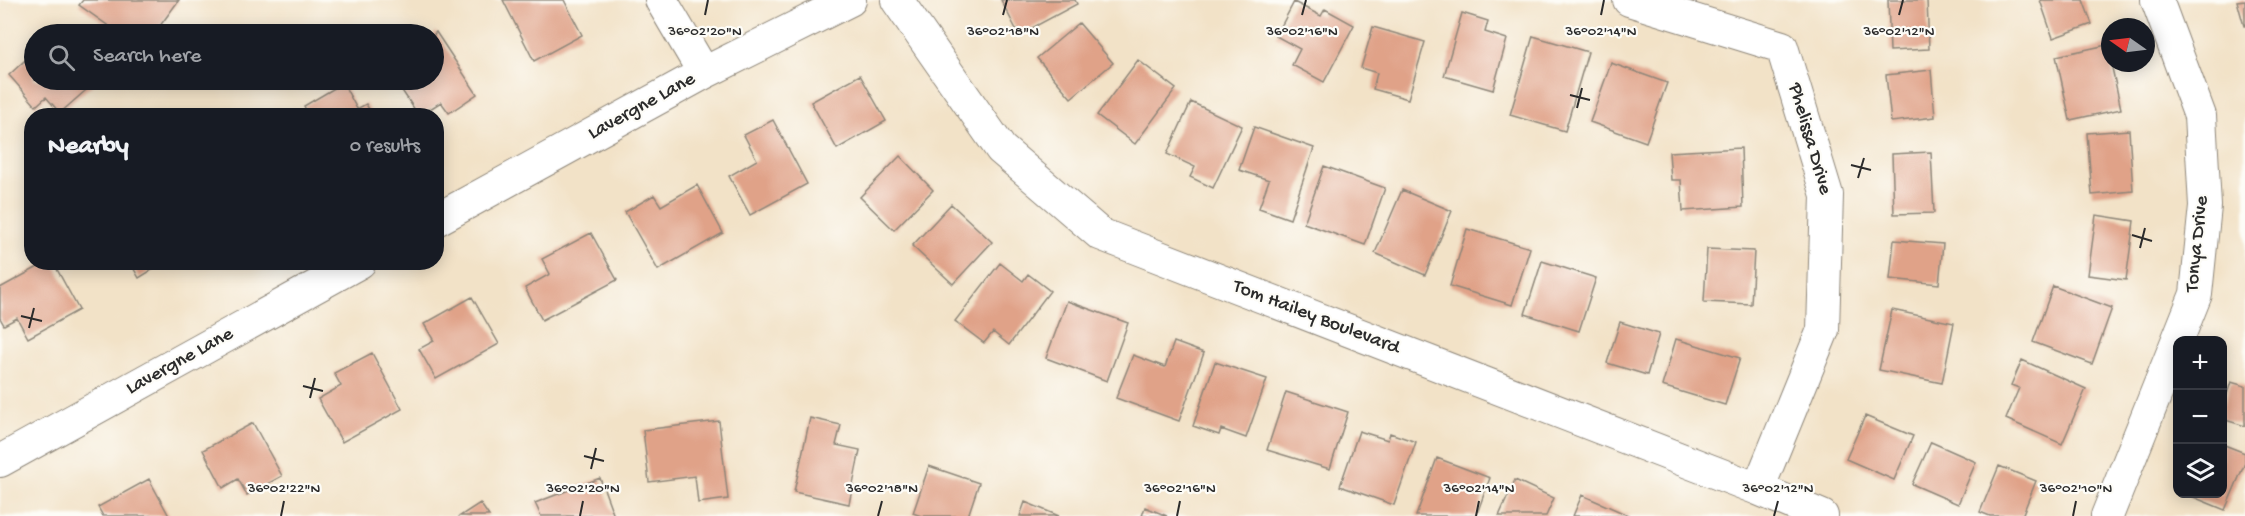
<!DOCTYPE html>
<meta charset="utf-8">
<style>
:root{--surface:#171b24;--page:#20242c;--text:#f1f3f6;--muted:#9ea1a6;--line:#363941}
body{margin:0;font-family:"Gochi Hand",sans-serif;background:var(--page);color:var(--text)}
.controls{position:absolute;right:18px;bottom:18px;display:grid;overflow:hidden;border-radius:12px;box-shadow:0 3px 15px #0003}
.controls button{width:54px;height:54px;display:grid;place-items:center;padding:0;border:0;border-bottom:2px solid var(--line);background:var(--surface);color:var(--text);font:30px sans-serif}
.compass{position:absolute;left:2101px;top:18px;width:54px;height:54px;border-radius:50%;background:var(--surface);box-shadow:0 3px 15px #0003;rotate:284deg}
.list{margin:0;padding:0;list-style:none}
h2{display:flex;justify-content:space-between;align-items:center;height:78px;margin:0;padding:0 24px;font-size:26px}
h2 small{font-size:20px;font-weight:400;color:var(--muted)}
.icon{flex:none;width:33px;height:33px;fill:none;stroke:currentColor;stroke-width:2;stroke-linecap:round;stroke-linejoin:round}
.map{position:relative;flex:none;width:2245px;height:516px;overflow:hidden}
.search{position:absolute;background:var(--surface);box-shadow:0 3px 15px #0003;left:24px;top:24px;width:420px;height:66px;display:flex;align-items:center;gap:15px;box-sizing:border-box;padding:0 21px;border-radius:33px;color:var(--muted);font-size:22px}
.panel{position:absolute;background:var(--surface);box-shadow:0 3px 15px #0003;left:24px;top:108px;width:420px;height:162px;border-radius:24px}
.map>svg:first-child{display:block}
</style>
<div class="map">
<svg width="2245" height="516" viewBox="0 0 2245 516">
<rect width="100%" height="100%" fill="#fdfcf7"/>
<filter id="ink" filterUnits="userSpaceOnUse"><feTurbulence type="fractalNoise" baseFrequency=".0167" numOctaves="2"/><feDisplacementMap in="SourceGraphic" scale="12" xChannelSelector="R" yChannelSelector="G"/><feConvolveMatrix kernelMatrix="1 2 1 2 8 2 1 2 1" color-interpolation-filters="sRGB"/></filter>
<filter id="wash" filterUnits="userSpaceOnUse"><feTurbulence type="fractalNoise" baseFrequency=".008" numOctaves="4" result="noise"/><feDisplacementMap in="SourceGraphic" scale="24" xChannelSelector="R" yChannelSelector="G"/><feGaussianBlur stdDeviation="1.35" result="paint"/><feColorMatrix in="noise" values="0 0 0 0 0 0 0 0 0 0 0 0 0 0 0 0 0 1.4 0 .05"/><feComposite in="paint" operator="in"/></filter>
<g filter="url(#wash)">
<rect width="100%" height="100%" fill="#f2e2c7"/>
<g id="blocks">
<path fill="#e0a288" d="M83 0H179L154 34H120L79 5Z
M503 0H564L582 35 534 61Z
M1001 0H1075L1077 4 1019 35Z
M1888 0H1927L1929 49 1890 51Z
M2040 0H2083L2092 24 2053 38Z
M2245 0V26H2244L2237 1Z
M1294 2 1321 16 1325 9 1354 25 1324 82 1292 65 1300 49 1276 36Z
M1462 13 1488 21 1485 32 1507 39 1493 90 1444 76Z
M1079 23 1113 63 1071 98 1037 58Z
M1373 27 1425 42 1408 99 1373 89 1377 73 1361 68Z
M436 32 477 94 449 113 441 102 419 116 395 80H434V34Z
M1533 36 1588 52 1565 131 1510 115Z
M2107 45 2121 109 2070 120 2056 56Z
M34 52V80H90L93 84 60 113 46 97 36 106 9 75Z
M1138 60 1176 89 1135 144 1097 115Z
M1611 63 1667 83 1646 142 1590 122Z
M1931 70 1935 117 1891 122 1886 75Z
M860 75 886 121 837 149 811 102Z
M343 83 357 109 366 104 373 116H309L304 106Z
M1191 102 1242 126 1213 188 1190 177 1195 167 1167 154Z
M773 120 807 184 750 215 729 176 757 160 744 135Z
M1254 127 1314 148 1290 219 1259 208 1269 180 1239 170Z
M2129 130 2133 191 2092 195 2087 133Z
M1741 148 1743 207 1683 211 1681 180H1671L1669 152Z
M1931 152 1934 213 1894 214 1892 154Z
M900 156 933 190 894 230 860 197Z
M1324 166 1385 188 1365 245 1304 223Z
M697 185 723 233 658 270 625 212 654 195 661 206Z
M1402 190 1452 211 1425 275 1375 253Z
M951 204 992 242 953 284 912 246Z
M2096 215 2134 221 2126 280 2088 275Z
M1467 229 1530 248 1512 305 1450 286Z
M591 233 617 280 542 320 525 288 550 274 542 259Z
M1894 240 1943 244 1939 284 1890 279Z
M1707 249 1754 251 1751 304 1704 302Z
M1542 261 1596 278 1579 331 1525 314Z
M47 262H53L79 310 28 338 17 318 4 325 0 318V288Z
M130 262H165L139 278Z
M1000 263 1023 281 1028 274 1050 291 1009 345 993 332 984 343 955 321Z
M2053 286 2112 308 2092 364 2033 342Z
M472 297 499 344 436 379 419 349 434 341 424 324Z
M1067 301 1128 323 1107 381 1046 358Z
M1892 310 1954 323 1942 383 1879 370Z
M1620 322 1659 334 1647 375 1607 363Z
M1676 339 1740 358 1725 405 1662 386Z
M1174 342 1204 353 1179 421 1116 398 1133 355 1165 367Z
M372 353 402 409 342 442 318 399 341 386 334 373Z
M2022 360 2086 389 2062 444 2006 419 2019 388 2011 385Z
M1215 362 1267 379 1246 438 1221 429 1219 435 1193 426Z
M2231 382 2245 386V426L2222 419V409Z
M1286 392 1348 412 1330 469 1267 450Z
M1865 416 1913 436 1894 480 1846 459Z
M810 418 841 425 836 445 860 450 849 504 794 492Z
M719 421 728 499 698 503 695 476 649 482 643 430Z
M253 423 282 476 247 495 238 479 223 488 203 450Z
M1359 431 1388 440 1390 433 1416 442 1394 505 1340 486Z
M1931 442 1976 462 1958 504 1912 484Z
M2222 444 2245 453V463L2225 510 2186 494H2222Z
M1437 458 1490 478 1476 516H1416Z
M929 466 979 483 968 516H921L913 513Z
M1999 466 2036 481 2022 516H1990L1980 512Z
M600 478 614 516H541L535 503Z
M149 479 169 516H103L98 507Z
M1515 480 1554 498 1546 516H1499Z
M1582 495 1630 516H1573Z
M1025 502 1059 516H1020Z
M480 503 489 516H460Z
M1145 507 1167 516H1142Z"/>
</g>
</g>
<g filter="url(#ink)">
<use href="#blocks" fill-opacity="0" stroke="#8e8679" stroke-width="1.5"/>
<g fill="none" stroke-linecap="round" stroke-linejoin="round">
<defs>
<path id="minor" d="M661 0 704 73
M897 0 1001 149 1100 234 1758 489 1822 516
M1629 0 1782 47 1827 195 1823 330 1758 489
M436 220 704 73 850 0
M0 461 360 262
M2107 516 2196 294 2205 206 2200 116 2157 0"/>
</defs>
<use href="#minor" stroke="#8e8679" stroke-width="34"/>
<use href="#minor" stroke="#fff" stroke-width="32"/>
</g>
</g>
<path fill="none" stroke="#2b2b2b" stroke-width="2" d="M705 15 708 0M1003 15 1007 0M1302 15 1306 0M1601 15 1604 0M1899 15 1903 0M1570 95 1590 100M1577 108 1582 88M1851 165 1871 170M1858 178 1864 158M2132 235 2152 241M2140 248 2145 228M21 316 42 321M29 328 34 308M303 386 323 391M310 398 315 378M584 456 604 461M591 469 596 448M281 516 284 501M580 516 583 501M878 516 882 501M1177 516 1180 501M1476 516 1479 501M1774 516 1778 501M2073 516 2076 501"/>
<g text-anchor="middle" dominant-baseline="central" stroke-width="4.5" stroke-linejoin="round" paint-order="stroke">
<g font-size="20" fill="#2b2b2b" stroke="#fdfcf7">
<text transform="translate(642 107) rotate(-29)">Lavergne Lane</text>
<text transform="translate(1809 139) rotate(74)">Phelissa Drive</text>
<text transform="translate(2198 244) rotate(-84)">Tonya Drive</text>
<text transform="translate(1316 318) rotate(21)">Tom Hailey Boulevard</text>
<text transform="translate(180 362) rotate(-29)">Lavergne Lane</text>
</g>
</g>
<g font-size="15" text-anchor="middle" fill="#2b2b2b" stroke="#fdfcf7" stroke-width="4.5" stroke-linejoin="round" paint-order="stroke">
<text x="705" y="35">36°02'20"N</text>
<text x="1003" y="35">36°02'18"N</text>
<text x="1302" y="35">36°02'16"N</text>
<text x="1601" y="35">36°02'14"N</text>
<text x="1899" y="35">36°02'12"N</text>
<text x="284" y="492">36°02'22"N</text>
<text x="583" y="492">36°02'20"N</text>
<text x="882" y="492">36°02'18"N</text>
<text x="1180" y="492">36°02'16"N</text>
<text x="1479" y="492">36°02'14"N</text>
<text x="1778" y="492">36°02'12"N</text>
<text x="2076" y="492">36°02'10"N</text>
</g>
</svg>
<div class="controls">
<button>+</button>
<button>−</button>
<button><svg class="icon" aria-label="layers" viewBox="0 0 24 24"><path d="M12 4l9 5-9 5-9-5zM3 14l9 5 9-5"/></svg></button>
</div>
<svg class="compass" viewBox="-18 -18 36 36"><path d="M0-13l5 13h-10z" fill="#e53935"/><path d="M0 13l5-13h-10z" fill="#9ea1a6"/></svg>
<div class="search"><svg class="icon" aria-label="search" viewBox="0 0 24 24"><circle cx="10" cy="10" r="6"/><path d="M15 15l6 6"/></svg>Search here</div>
<section class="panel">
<h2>Nearby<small>0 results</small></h2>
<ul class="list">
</ul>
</section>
</div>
